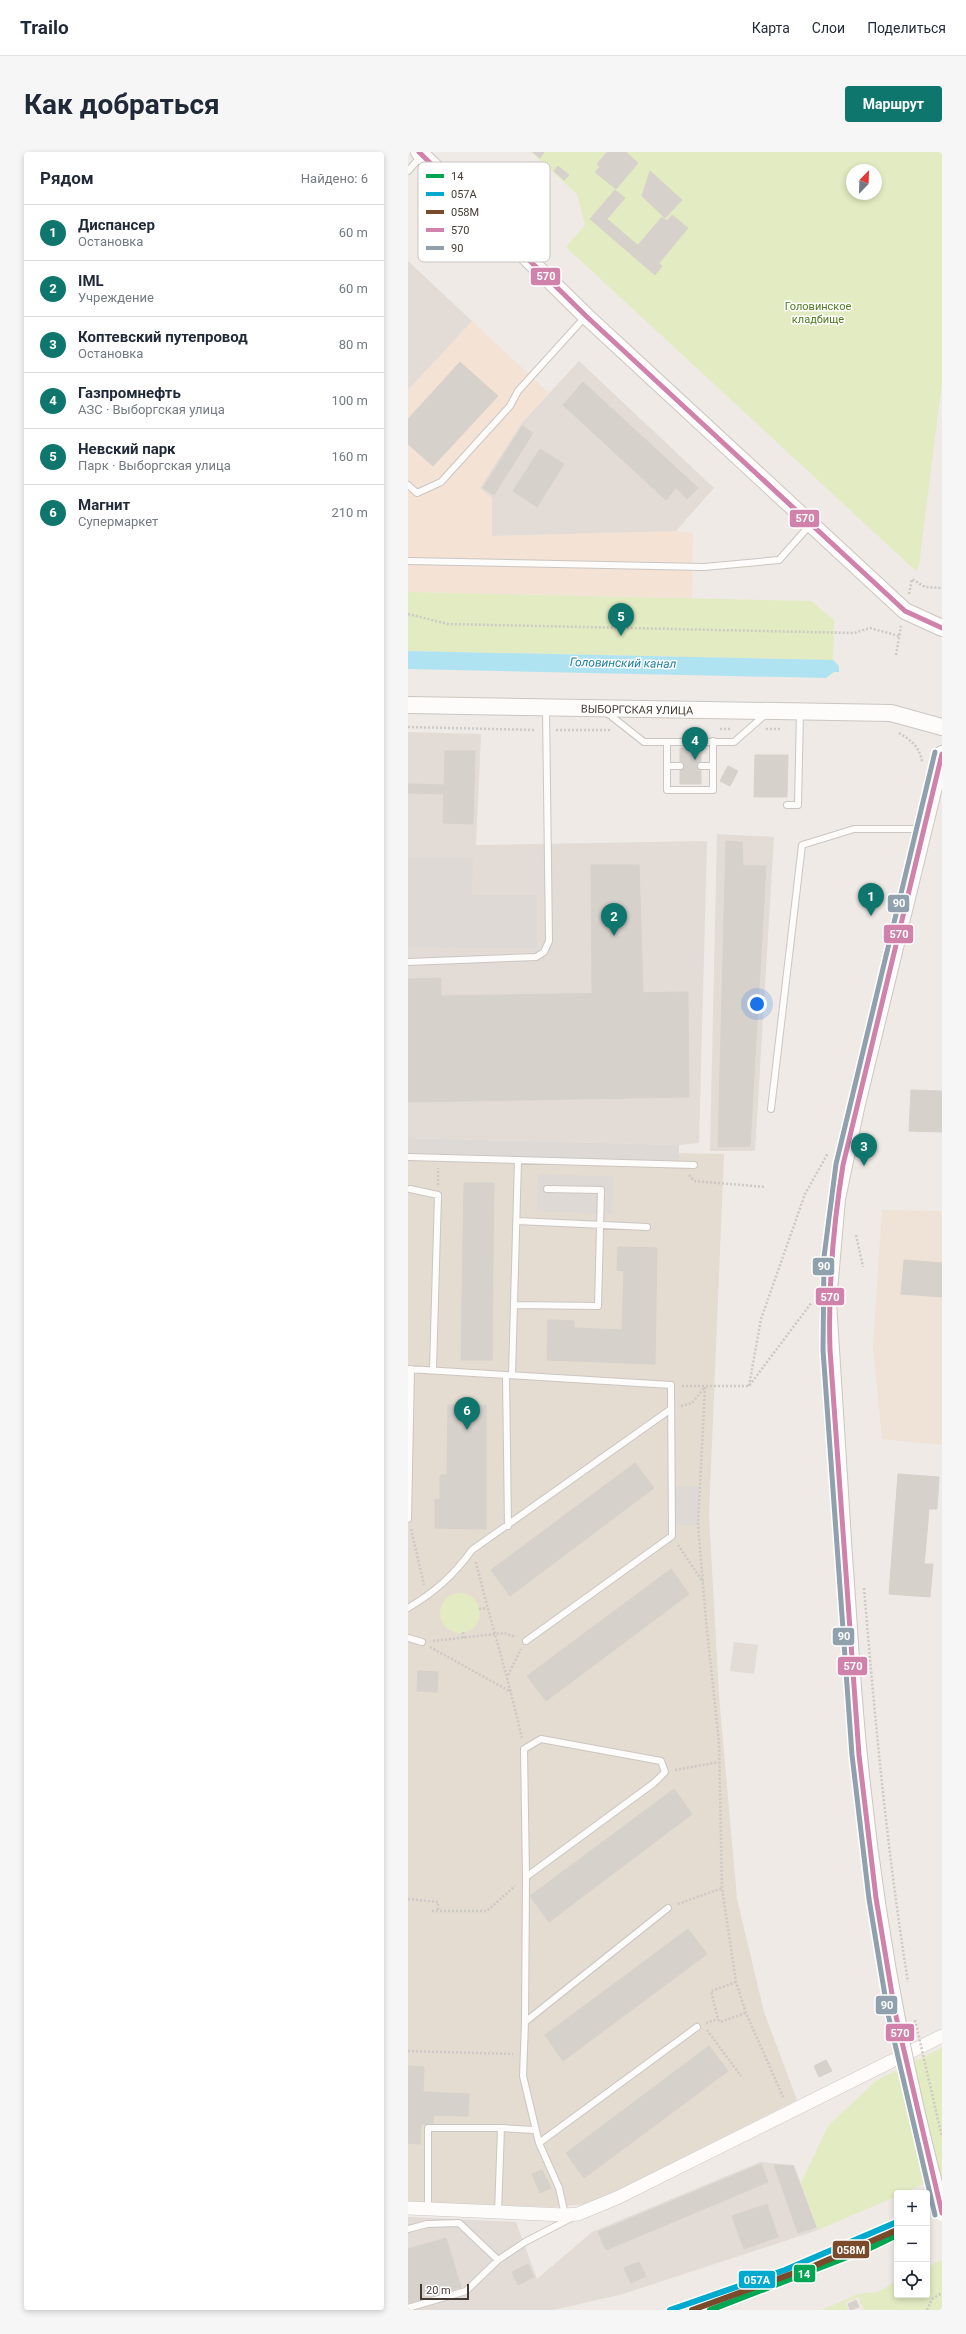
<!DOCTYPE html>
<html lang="ru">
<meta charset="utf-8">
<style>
:root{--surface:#fff;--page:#f6f6f7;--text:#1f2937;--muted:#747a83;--line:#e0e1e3;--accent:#0f766e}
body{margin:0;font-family:Roboto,sans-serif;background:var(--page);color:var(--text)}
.controls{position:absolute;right:12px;bottom:12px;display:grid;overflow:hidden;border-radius:4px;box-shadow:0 2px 6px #0003}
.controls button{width:36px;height:36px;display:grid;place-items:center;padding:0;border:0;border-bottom:1px solid var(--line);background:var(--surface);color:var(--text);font:20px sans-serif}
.compass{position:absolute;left:438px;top:12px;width:36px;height:36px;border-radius:50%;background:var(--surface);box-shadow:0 2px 6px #0003;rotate:23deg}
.scale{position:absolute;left:12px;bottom:10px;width:49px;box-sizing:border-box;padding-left:4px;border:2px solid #443a31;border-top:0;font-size:11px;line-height:14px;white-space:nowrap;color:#443a31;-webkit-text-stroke:3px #fff;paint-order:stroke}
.you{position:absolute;left:349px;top:852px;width:14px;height:14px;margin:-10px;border:3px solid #fff;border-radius:50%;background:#1a73e8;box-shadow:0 0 0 6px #1a73e833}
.badge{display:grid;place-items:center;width:26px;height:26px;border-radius:50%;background:var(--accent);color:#fff;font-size:13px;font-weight:700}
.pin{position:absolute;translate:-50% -33px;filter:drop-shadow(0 1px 2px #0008)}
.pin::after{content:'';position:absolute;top:21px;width:14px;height:12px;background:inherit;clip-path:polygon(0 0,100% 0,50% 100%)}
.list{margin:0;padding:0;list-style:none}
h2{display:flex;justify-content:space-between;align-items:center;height:52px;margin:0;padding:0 16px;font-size:17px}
h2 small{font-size:13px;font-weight:400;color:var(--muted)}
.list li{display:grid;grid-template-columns:26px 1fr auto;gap:12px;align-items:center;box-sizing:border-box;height:56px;padding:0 16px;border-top:1px solid var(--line)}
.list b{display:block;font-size:15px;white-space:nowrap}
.list p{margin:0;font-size:13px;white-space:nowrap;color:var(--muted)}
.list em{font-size:13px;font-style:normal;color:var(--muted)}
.icon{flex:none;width:22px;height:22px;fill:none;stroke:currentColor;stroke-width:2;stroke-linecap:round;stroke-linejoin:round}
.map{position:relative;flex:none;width:534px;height:2158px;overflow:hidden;border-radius:4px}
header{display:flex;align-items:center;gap:24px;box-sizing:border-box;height:56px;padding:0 20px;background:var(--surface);border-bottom:1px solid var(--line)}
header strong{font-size:19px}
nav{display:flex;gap:22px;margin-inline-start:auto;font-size:14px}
.intro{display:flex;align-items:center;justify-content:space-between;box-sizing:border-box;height:96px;padding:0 24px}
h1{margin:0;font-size:28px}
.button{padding:10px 18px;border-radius:4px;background:var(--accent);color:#fff;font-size:14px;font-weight:700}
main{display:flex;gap:24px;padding:0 24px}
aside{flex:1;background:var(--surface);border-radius:4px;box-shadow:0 2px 6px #0003}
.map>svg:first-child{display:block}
</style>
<header>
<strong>Trailo</strong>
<nav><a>Карта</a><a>Слои</a><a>Поделиться</a></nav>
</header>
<div class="intro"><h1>Как добраться</h1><a class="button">Маршрут</a></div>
<main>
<aside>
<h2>Рядом<small>Найдено: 6</small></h2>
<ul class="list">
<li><span class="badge">1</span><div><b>Диспансер</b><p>Остановка</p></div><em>60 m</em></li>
<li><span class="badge">2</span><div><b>IML</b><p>Учреждение</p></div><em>60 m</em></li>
<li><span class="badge">3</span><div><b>Коптевский путепровод</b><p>Остановка</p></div><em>80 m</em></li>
<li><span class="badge">4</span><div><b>Газпромнефть</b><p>АЗС · Выборгская улица</p></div><em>100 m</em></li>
<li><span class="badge">5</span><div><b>Невский парк</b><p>Парк · Выборгская улица</p></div><em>160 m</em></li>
<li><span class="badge">6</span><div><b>Магнит</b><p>Супермаркет</p></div><em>210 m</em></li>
</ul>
</aside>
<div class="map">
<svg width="534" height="2158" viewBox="0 0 534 2158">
<rect width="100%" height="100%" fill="#efeae5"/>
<path fill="#e4dbd1" d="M0 997 316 1002 301 1363 311 1544 329 1747 356 1860 389 1948 200 2043 177 2052 144 2055 0 2050Z"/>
<path fill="#f4e2d5" d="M64 169 141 241 113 272 72 336 84 346V384L268 379 285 381 284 446 0 440V238Z"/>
<path fill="#e2dbd6" d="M0 109 64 169 0 238Z
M171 209 306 336 268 379 84 384V346L72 336 113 272Z
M0 580 73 582 68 693 299 689 291 991 271 993 0 986Z
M309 682 366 685 347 999H302Z
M326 1490 350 1493 346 1522 322 1519Z
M352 2010 386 2013 410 2078 215 2142 145 2158H0V2065L108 2070 129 2127 184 2080Z"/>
<path fill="#eee3d6" d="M474 1058 534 1059V1293L474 1287 465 1195Z"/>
<path fill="#e2ebc1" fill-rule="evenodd" d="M123 0H534V230L511 413 508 419 158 95 177 73 169 42ZM444 18H468V42H444Z
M0 440 403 449 426 468 425 508 0 499Z
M32 1461a20 20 0 1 1 40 0a20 20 0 1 1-40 0Z
M534 1896V2024L495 2041H489V2044L410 2078 393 2031 420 1974 469 1928Z
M534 2108V2158H456L450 2145 438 2150 440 2158H414L450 2142 470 2140 489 2129V2143H519V2115Z"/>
<path fill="#ded9d5" d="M0 706H65L64 743H129V796L0 795Z
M0 986 271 993V1012L0 1005Z
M130 1022 205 1025 204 1062 129 1059Z
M263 1334H291L290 1373H264Z"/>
<path fill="#b0e3f2" d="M0 499 425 508 431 514V520H426L418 526 0 517Z"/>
<path fill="#d7d1cc" stroke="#d7d1cb" d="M125 0H136L132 6Z
M199 0H218L230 11 208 37 187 20 192 15 189 12Z
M150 14 161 23 156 28 146 19Z
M242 19 274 48 257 66 234 44Z
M207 38 217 46 199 67 254 114 247 123 182 67Z
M264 63 280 76 251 111 230 93 254 65 259 69Z
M52 210 90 244 25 314 0 292V267Z
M175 230 290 336 279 347 268 336 258 348 155 253Z
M114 274 125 281 86 343 75 336Z
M132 297 156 312 129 355 105 339Z
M272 596H293V632H272Z
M37 599H67L65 672 35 671Z
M347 603H380L379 645H346Z
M320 614 330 619 322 634 312 629Z
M0 632 36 633V642L0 641Z
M318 689 334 690 335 714H358L342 994 310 995Z
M183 713H231L235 840 184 841Z
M33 826V844L280 840 281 945 0 950V827Z
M503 938 534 939V980L501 979Z
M56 1031H86L84 1208H53Z
M210 1095 249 1096 247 1212 139 1208 140 1168 166 1169V1176L214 1178 216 1119 209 1118Z
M496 1108 534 1111V1145L493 1142Z
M40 1253H78V1377L27 1376V1348L32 1347V1323H39Z
M227 1311 246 1336 102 1444 83 1418Z
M490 1322 531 1325 529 1357H521L517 1403 516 1412H525L522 1445 481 1442Z
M263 1417 281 1442 138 1549 119 1524Z
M10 1519 30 1520 29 1540 9 1539Z
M266 1637 284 1662 141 1770 122 1744Z
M280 1777 299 1802 155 1909 137 1883Z
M301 1894 320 1919 176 2026 158 2001Z
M418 1908 424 1919 411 1925 406 1914Z
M0 1914 16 1915 15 1940 61 1942 60 1964 26 1963 25 1972H13L12 1992 0 1991Z
M353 2012 360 2030 198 2098 190 2080Z
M366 2013 385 2014 408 2075 390 2081Z
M134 2018 143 2036 132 2041 124 2022Z
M359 2052 370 2085 336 2097 324 2064Z
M38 2086 53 2135 0 2151V2097Z
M231 2110 238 2124 223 2131 216 2116Z
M120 2112 126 2125 110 2133 104 2120Z
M448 2148 451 2155 442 2158 440 2152Z"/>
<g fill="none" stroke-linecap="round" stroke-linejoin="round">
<defs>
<path id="service" d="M0 19 14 3
M0 333 9 341 33 330 102 254 110 239 177 165
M0 409 296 415 371 408 402 373
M198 560 236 590H326L358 562
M259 590V638H305V589
M259 614H272
M293 614H305
M379 653H390L392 560
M0 810 128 805 136 800 141 789 138 557
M363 957 394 693 446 677H515
M0 1005 286 1013
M2 1037 30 1043 25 1217
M109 1069 239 1075
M107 1153 190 1154 193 1038 139 1037
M0 1217 263 1233 264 1384 118 1489
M98 1223 100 1374
M104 1223 110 1008
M0 1367 3 1217
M0 1456C27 1440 46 1423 64 1398L263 1257
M0 1486 14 1490
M133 1587 253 1609 257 1620 246 1631 118 1725 116 1597Z
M117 1870 118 1725
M131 1991 115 1924 117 1870 260 1756
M20 2057V1976H93
M90 2061 93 1976 126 1978
M157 2063 151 2036 131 1991 289 1875
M0 2077 19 2072 51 2071 90 2108
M0 2156 58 2139 90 2108 117 2090 163 2066"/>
<path id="minor" d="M0 2056 157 2063 170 2062 211 2045 534 1884"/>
<path id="tertiary" d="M11 0 178 164 497 459 534 476
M0 553 483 561 534 575
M436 1404 420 1150 429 1047 448 956 534 602"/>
</defs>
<use href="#service" stroke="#cbc6c1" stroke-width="8"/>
<use href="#minor" stroke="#cbc6c1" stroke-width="14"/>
<use href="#tertiary" stroke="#cbc6c1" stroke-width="18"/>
<path stroke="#cdc9c5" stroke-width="2.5" stroke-dasharray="2 2" stroke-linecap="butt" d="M53 21 60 15
M16 60 33 42
M501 442 504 427 517 435 534 436
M0 462 40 472 446 481 462 476 491 484
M488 503 493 474
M0 575 127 578
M312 577H323
M358 577H373
M148 578H203
M491 581C503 588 512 595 514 610
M281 1023 286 1029 358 1035
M30 1033V1016
M448 1083 455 1115
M274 1234H341L404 1150
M341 1234 353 1167 397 1042 420 1001
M297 1235 290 1373 298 1469 311 1590 314 1736 328 1830 338 1861 376 1947
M273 1254 284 1251 296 1236
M3 1377 16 1433
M270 1393 295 1430
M68 1410C82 1469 101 1527 114 1587
M71 1457 79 1456
M55 1480 56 1486
M25 1489 96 1481 108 1485
M22 1495 103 1540
M100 1523 113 1497
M267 1618 311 1610
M0 1747 30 1750V1758
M270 1752 314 1736
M24 1759H79L107 1734
M328 1830 303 1839 310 1867 312 1870 338 1861
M298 1871 310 1867
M299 1878 333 1924
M0 1899 105 1902
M519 2158 524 2147 534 2141"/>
<use href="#service" stroke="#fdfcfb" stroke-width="6"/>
<use href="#minor" stroke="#fdfcfb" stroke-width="13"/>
<use href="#tertiary" stroke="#fdfcfb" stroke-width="16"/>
<defs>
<path id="tertiary-bridge" d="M436 1404C441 1470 444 1537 451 1604 466 1758 493 1912 534 2061"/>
</defs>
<use href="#tertiary-bridge" stroke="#cbc6c1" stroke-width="18" stroke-linecap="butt"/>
<path stroke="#cdc9c5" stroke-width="2.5" stroke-dasharray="2 2" stroke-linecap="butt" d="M456 1436C467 1568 479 1699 500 1830
M507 1868 534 1985"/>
<use href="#tertiary-bridge" stroke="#fdfcfb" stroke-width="16"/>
<defs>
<path id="bus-1" d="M11 0 178 164 497 459 534 476
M534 602 435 1013C425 1075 420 1136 422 1198L451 1603 468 1746 487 1860 534 2061"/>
<path id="bus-2" d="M527 2063 480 1862 461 1747 444 1603 415 1198 416 1105 428 1012 527 600"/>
</defs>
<use href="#bus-1" stroke="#fff" stroke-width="8"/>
<use href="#bus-2" stroke="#fff" stroke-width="8"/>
<use href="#bus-1" stroke="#d082aa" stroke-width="5"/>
<use href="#bus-2" stroke="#90a1ad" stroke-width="5"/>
<defs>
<path id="rail-1" d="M302 2158 460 2097 489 2083"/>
<path id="rail-2" d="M262 2158 377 2118 489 2070"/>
<path id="rail-3" d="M284 2158 408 2113 489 2078"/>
</defs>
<use href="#rail-1" stroke="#fff" stroke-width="9"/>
<use href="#rail-2" stroke="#fff" stroke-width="9"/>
<use href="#rail-3" stroke="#fff" stroke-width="9"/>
<use href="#rail-1" stroke="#00a651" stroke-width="6"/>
<use href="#rail-2" stroke="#00a9ce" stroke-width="6"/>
<use href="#rail-3" stroke="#7a4b2a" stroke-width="6"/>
</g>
<g text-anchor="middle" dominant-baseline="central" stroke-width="3" stroke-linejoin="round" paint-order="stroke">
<g font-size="11" fill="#517b1f" stroke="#fff">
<text x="410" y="154">Головинское<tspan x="410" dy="13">кладбище</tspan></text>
</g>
<g font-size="11" fill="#443a31" stroke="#fff">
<text transform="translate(229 558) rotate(1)">ВЫБОРГСКАЯ УЛИЦА</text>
</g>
<g font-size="12" font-style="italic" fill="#1e80a1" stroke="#fff">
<text transform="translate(215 511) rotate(1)">Головинский канал</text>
</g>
</g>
<rect x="10" y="10" width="132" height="100" rx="6" fill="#fff" stroke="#c7c4c1" stroke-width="1"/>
<rect x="18" y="22" width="18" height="4" fill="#00a651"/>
<rect x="18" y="40" width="18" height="4" fill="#00a9ce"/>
<rect x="18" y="58" width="18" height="4" fill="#7a4b2a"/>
<rect x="18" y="76" width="18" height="4" fill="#d082aa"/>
<rect x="18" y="94" width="18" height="4" fill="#90a1ad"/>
<g font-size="11" fill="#443a31">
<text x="43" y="28">14</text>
<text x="43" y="46">057А</text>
<text x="43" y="64">058М</text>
<text x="43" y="82">570</text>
<text x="43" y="100">90</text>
</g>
<g stroke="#fff" stroke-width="1.5">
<rect x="122" y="115" width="31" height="19" rx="4" fill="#d082aa"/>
<rect x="381" y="357" width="31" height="19" rx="4" fill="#d082aa"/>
<rect x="479" y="742" width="23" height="19" rx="4" fill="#90a1ad"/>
<rect x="475" y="772" width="31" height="20" rx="4" fill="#d082aa"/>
<rect x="404" y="1105" width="23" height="19" rx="4" fill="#90a1ad"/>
<rect x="407" y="1135" width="30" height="19" rx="4" fill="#d082aa"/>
<rect x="424" y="1475" width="23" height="19" rx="4" fill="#90a1ad"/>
<rect x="429" y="1504" width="31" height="20" rx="4" fill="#d082aa"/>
<rect x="467" y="1843" width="23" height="20" rx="4" fill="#90a1ad"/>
<rect x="477" y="1871" width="30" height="19" rx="4" fill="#d082aa"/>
<rect x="424" y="2088" width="38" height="19" rx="4" fill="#7a4b2a"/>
<rect x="385" y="2112" width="23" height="19" rx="4" fill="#00a651"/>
<rect x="330" y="2118" width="38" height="19" rx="4" fill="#00a9ce"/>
</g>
<g font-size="11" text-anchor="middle" font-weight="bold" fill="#fff">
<text x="138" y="128">570</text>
<text x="397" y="370">570</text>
<text x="491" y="755">90</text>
<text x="491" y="786">570</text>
<text x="416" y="1118">90</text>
<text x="422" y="1149">570</text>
<text x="436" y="1488">90</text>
<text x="445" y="1518">570</text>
<text x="479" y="1857">90</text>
<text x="492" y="1885">570</text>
<text x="443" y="2102">058М</text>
<text x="396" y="2126">14</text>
<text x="349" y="2132">057А</text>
</g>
</svg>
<div class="controls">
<button>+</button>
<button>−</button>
<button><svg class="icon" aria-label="locate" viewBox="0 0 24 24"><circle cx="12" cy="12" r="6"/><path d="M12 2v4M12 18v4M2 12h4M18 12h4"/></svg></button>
</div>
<svg class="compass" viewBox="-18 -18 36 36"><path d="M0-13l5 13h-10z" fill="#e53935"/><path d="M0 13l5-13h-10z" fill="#747a83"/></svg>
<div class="scale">20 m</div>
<div class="you"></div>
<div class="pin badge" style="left:463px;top:764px">1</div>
<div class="pin badge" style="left:206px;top:784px">2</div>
<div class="pin badge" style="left:456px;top:1014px">3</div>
<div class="pin badge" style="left:287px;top:608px">4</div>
<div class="pin badge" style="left:213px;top:484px">5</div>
<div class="pin badge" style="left:59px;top:1278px">6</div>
</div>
</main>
